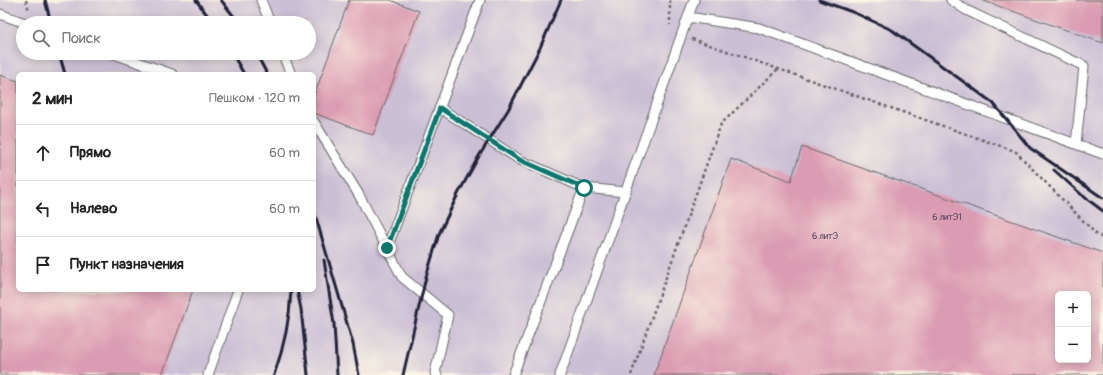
<!DOCTYPE html>
<html lang="ru">
<meta charset="utf-8">
<style>
:root{--surface:#fff;--page:#f6f6f6;--text:#222;--muted:#767676;--line:#e0e0e0}
body{margin:0;font-family:Pangolin,sans-serif;background:var(--page);color:var(--text)}
.controls{position:absolute;right:12px;bottom:12px;display:grid;overflow:hidden;border-radius:6px;box-shadow:0 2px 10px #0003}
.controls button{width:36px;height:36px;display:grid;place-items:center;padding:0;border:0;border-bottom:1px solid var(--line);background:var(--surface);color:var(--text);font:20px sans-serif}
.stop{position:absolute;width:12px;height:12px;margin:-9px;border:3px solid #0f766e;border-radius:50%;background:#fff}
.stop.end{background:#0f766e;border-color:#fff;box-shadow:0 1px 4px #0008}
.list{margin:0;padding:0;list-style:none}
h2{display:flex;justify-content:space-between;align-items:center;height:52px;margin:0;padding:0 16px;font-size:17px}
h2 small{font-size:13px;font-weight:400;color:var(--muted)}
.list li{display:grid;grid-template-columns:26px 1fr auto;gap:12px;align-items:center;box-sizing:border-box;height:56px;padding:0 16px;border-top:1px solid var(--line)}
.list b{display:block;font-size:15px;white-space:nowrap}
.list em{font-size:13px;font-style:normal;color:var(--muted)}
.icon{flex:none;width:22px;height:22px;fill:none;stroke:currentColor;stroke-width:2;stroke-linecap:round;stroke-linejoin:round}
.map{position:relative;flex:none;width:1103px;height:375px;overflow:hidden}
.search{position:absolute;background:var(--surface);box-shadow:0 2px 10px #0003;left:16px;top:16px;width:300px;height:44px;display:flex;align-items:center;gap:10px;box-sizing:border-box;padding:0 14px;border-radius:22px;color:var(--muted);font-size:15px}
.panel{position:absolute;background:var(--surface);box-shadow:0 2px 10px #0003;left:16px;top:72px;width:300px;height:220px;border-radius:6px}
.map>svg:first-child{display:block}
</style>
<div class="map">
<svg width="1103" height="375" viewBox="0 0 1103 375">
<rect width="100%" height="100%" fill="#fcf5e5"/>
<filter id="ink" filterUnits="userSpaceOnUse"><feTurbulence type="fractalNoise" baseFrequency=".025" numOctaves="2"/><feDisplacementMap in="SourceGraphic" scale="8" xChannelSelector="R" yChannelSelector="G"/><feConvolveMatrix kernelMatrix="1 2 1 2 8 2 1 2 1" color-interpolation-filters="sRGB"/></filter>
<filter id="wash" filterUnits="userSpaceOnUse"><feTurbulence type="fractalNoise" baseFrequency=".012" numOctaves="4" result="noise"/><feDisplacementMap in="SourceGraphic" scale="16" xChannelSelector="R" yChannelSelector="G"/><feGaussianBlur stdDeviation="0.9" result="paint"/><feColorMatrix in="noise" values="0 0 0 0 0 0 0 0 0 0 0 0 0 0 0 0 0 1.4 0 .05"/><feComposite in="paint" operator="in"/></filter>
<g filter="url(#wash)">
<rect width="100%" height="100%" fill="#ede6c8"/>
<path fill="#cbbfd5" fill-rule="evenodd" d="M0 0H1103V375H0ZM23 23H309V53H23ZM18 74H314V290H18ZM1058 294H1088V360H1058Z"/>
<g id="blocks">
<path fill="#db9bb2" fill-rule="evenodd" d="M349 0H390L419 11 373 135 314 113V96Z
M981 0H1103V43Z
M0 75 18 81V290H193L162 375H0Z
M802 147 1103 253V375H654L731 159 791 181ZM1058 294H1088V360H1058Z"/>
</g>
</g>
<g filter="url(#ink)">
<use href="#blocks" fill-opacity="0" stroke="#69676c" stroke-width="1"/>
<g fill="none" stroke-linecap="round" stroke-linejoin="round">
<defs>
<path id="service" d="M261 0 270 23
M951 0 966 10 1084 66 1076 144
M0 14 25 23
M688 17 759 28 1103 154
M111 53 172 74
M282 53 291 74
M440 108 520 160 584 188
M314 122 359 195 402 277 448 315 435 373 437 375
M387 248 480 0
M208 375 238 290
M513 375 584 188 626 192
M560 375 694 0"/>
</defs>
<use href="#service" stroke="#69676c" stroke-width="11"/>
<path stroke="#69676c" stroke-width="2.5" stroke-dasharray="3 3" stroke-linecap="butt" d="M26 0 29 11
M670 0V25
M692 39 1015 151 1097 235 1103 238
M631 375 721 124 778 69"/>
<use href="#service" stroke="#fff" stroke-width="9"/>
<path stroke="#22223b" stroke-width="3" d="M45 0 51 23
M196 0 213 23
M221 0 239 23
M819 0 855 13 892 30 993 103 1030 148 1103 198
M59 53 65 74
M232 53 244 74
M256 53 267 74
M1054 170 1083 196 1103 211
M314 211 353 344 359 375
M324 260 334 324 337 375
M297 290 301 309 308 375
M274 375C284 347 290 319 291 290
M403 375 426 277 439 234 458 194 479 156 508 110 539 50 561 0"/>
</g>
</g>
<g fill="none" stroke-linecap="round" stroke-linejoin="round" filter="url(#ink)">
<path stroke="#0f766e" stroke-width="5" d="M387 248 440 108 520 160 584 188"/>
</g>
<g text-anchor="middle" dominant-baseline="central" stroke-width="4" stroke-linejoin="round" paint-order="stroke">
<g font-size="9" fill="#504059">
<text x="947" y="217">6 литЭ1</text>
<text x="825" y="236">6 литЭ</text>
</g>
</g>
</svg>
<div class="controls">
<button>+</button>
<button>−</button>
</div>
<div class="stop" style="left:584px;top:188px"></div>
<div class="stop end" style="left:387px;top:248px"></div>
<div class="search"><svg class="icon" aria-label="search" viewBox="0 0 24 24"><circle cx="10" cy="10" r="6"/><path d="M15 15l6 6"/></svg>Поиск</div>
<section class="panel">
<h2>2 мин<small>Пешком · 120 m</small></h2>
<ul class="list">
<li><svg class="icon" aria-label="ahead" viewBox="0 0 24 24"><path d="M12 20V5M6 11l6-6 6 6"/></svg><div><b>Прямо</b></div><em>60 m</em></li>
<li><svg class="icon" aria-label="left" viewBox="0 0 24 24"><path d="M17 20v-9H6M10 6l-5 5 5 5"/></svg><div><b>Налево</b></div><em>60 m</em></li>
<li><svg class="icon" aria-label="arrive" viewBox="0 0 24 24"><path d="M6 21V4h12l-3 4 3 4H6"/></svg><div><b>Пункт назначения</b></div></li>
</ul>
</section>
</div>
